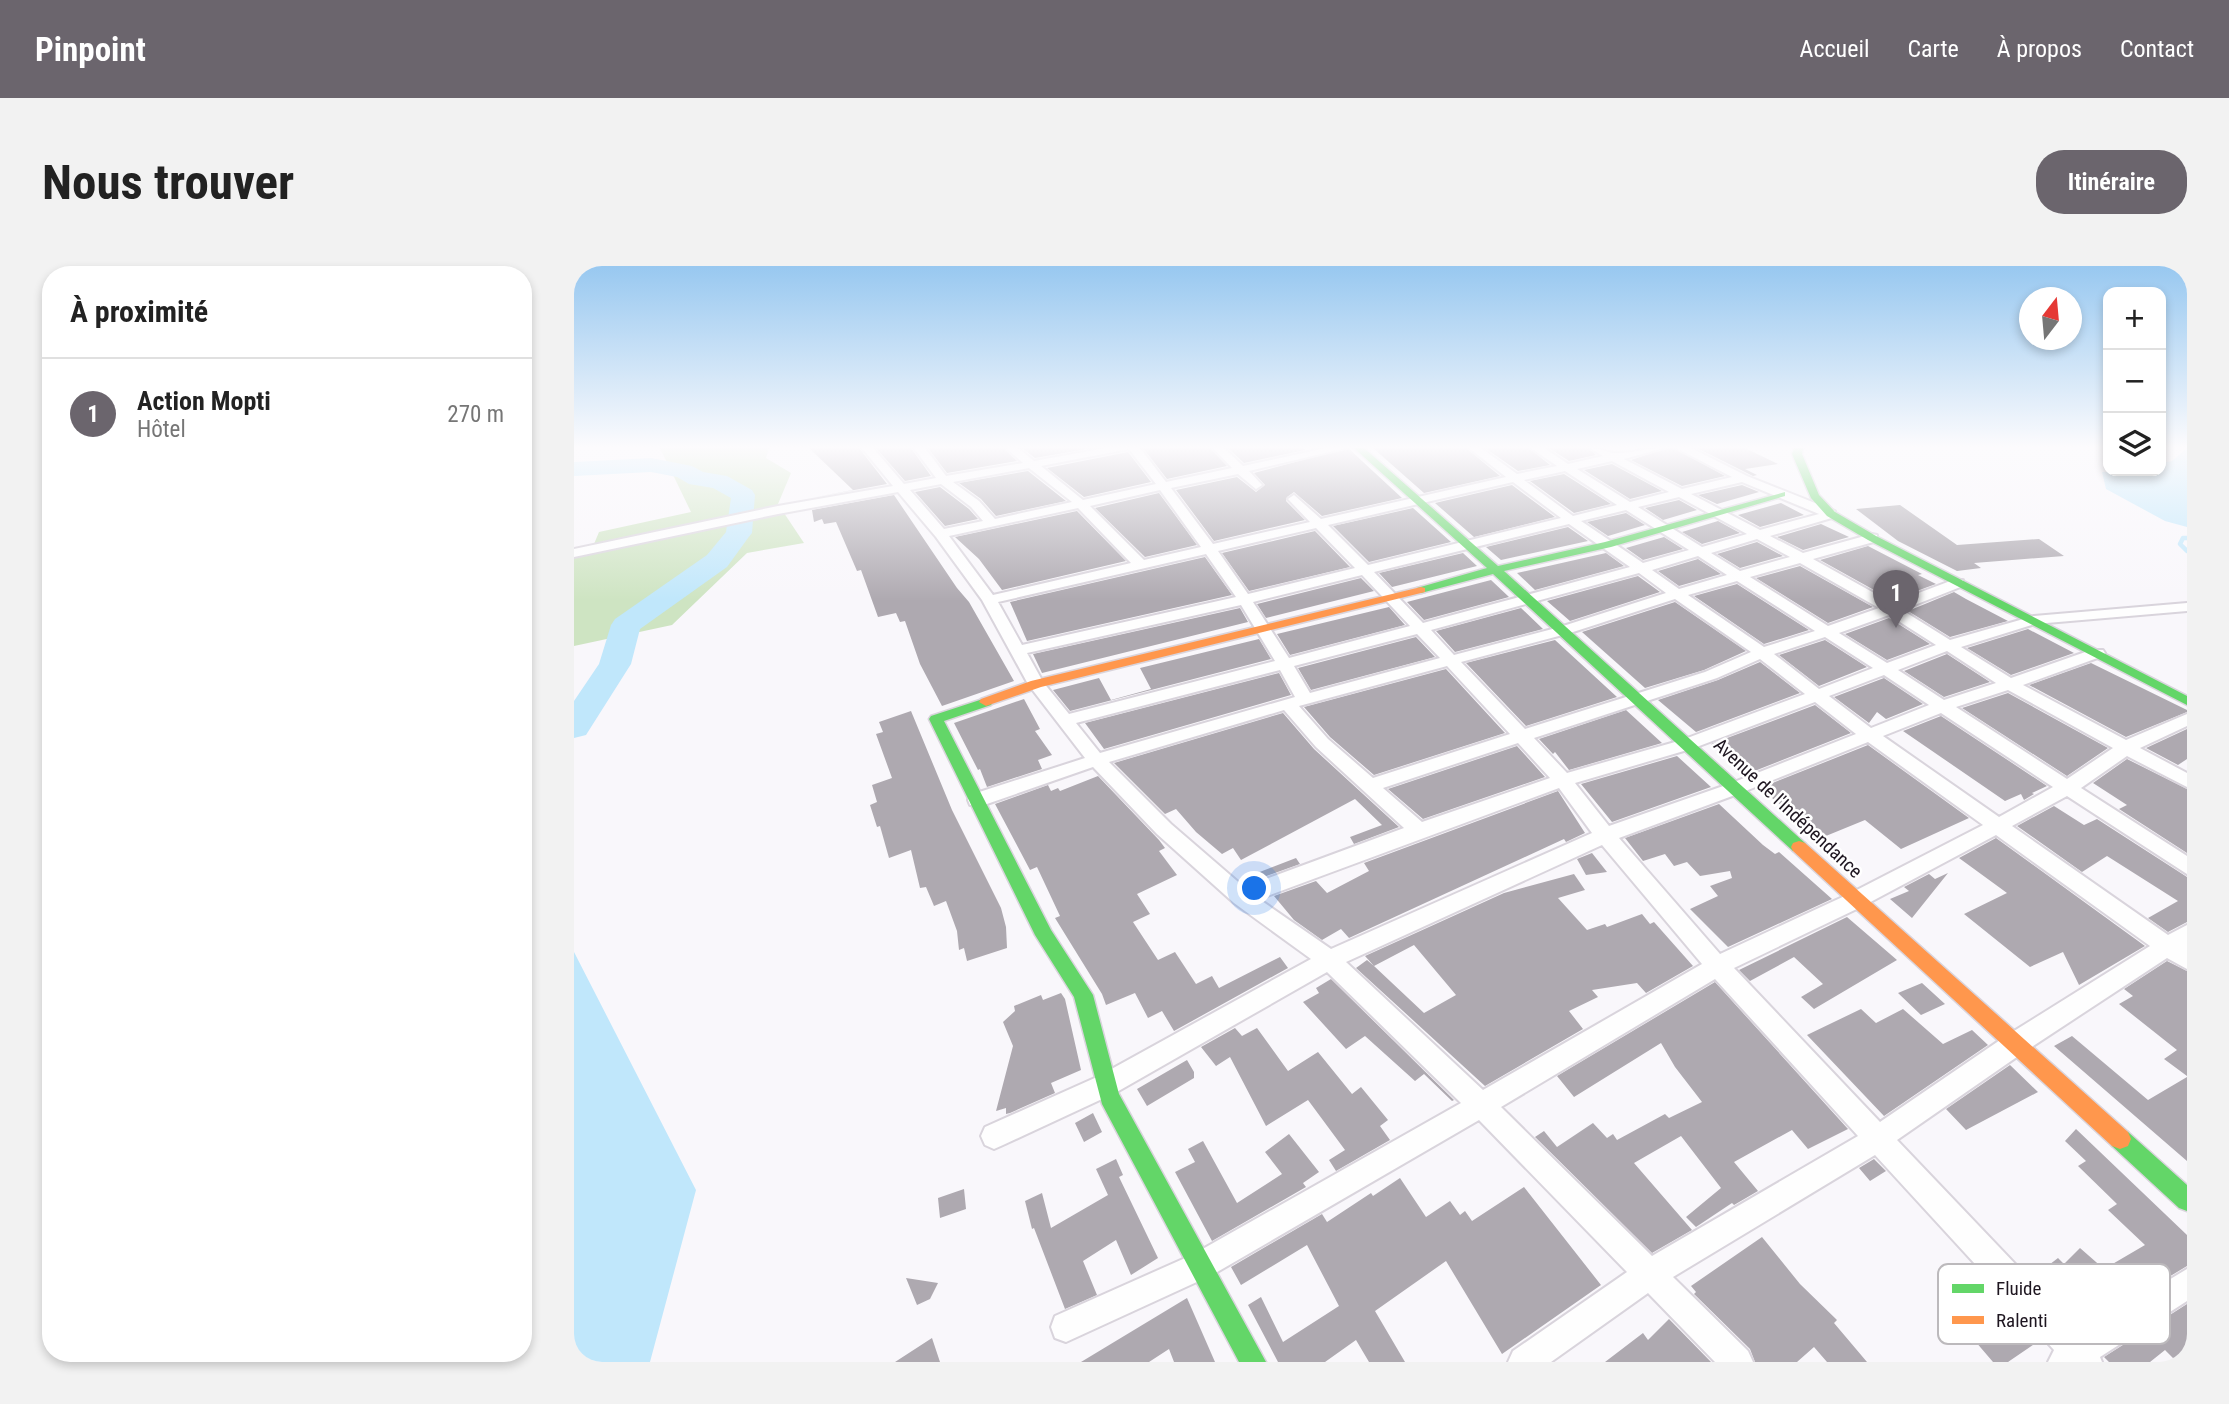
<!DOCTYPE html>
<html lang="fr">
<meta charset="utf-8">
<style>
:root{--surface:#fff;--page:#f2f2f2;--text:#222;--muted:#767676;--line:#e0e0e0;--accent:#6b656d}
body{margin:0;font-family:"Roboto Condensed",sans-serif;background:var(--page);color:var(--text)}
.controls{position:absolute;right:21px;top:21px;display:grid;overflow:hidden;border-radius:14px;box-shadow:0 4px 10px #0003}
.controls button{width:63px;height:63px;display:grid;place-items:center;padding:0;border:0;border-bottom:2px solid var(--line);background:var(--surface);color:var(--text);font:35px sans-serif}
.compass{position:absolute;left:1445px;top:21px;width:63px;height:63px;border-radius:50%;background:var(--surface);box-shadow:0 4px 10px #0003;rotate:16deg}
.you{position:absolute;left:681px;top:623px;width:24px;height:24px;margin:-18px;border:5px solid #fff;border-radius:50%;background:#1a73e8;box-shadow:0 0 0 10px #1a73e833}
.badge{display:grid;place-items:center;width:46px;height:46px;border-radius:50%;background:var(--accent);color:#fff;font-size:23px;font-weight:700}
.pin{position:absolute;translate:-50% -58px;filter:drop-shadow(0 2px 4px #0008)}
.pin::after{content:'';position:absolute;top:37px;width:24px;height:21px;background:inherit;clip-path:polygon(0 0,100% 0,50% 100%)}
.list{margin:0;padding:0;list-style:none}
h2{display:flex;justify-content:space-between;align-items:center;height:91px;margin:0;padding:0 28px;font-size:30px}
h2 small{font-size:23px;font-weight:400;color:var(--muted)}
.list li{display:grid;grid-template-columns:46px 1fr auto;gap:21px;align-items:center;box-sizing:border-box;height:112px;padding:0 28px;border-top:2px solid var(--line)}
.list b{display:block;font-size:26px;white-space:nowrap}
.list p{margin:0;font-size:23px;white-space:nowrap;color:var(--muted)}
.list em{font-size:23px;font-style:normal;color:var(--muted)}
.icon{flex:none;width:38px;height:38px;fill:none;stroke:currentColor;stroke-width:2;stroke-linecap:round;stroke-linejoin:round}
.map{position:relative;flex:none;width:1613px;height:1096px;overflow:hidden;border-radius:28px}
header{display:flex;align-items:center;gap:42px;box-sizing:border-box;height:98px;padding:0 35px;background:var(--accent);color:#fff}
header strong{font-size:33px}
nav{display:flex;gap:38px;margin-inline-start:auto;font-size:24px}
.intro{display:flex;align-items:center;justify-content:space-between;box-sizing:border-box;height:168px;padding:0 42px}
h1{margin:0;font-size:49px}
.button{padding:18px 32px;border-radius:28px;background:var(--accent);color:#fff;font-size:24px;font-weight:700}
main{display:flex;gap:42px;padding:0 42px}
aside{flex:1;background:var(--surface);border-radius:28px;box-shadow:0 4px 10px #0003}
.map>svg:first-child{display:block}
</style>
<header>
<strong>Pinpoint</strong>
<nav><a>Accueil</a><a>Carte</a><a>À propos</a><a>Contact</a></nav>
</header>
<div class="intro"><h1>Nous trouver</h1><a class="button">Itinéraire</a></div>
<main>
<aside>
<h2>À proximité<small></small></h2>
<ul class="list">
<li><span class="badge">1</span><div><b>Action Mopti</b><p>Hôtel</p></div><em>270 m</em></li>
</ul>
</aside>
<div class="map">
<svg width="1613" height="1096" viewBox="0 0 1613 1096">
<rect width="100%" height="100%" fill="#f9f7fb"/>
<path fill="#cee4c2" d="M86 182H195L192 192 217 207 204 238 230 277 173 287 98 359 0 380V282L20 278 25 266 117 246Z"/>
<path fill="#c0e7fb" d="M1613 182V261L1591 255 1532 223 1528 206 1587 205V197L1598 195Z
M0 686 122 924 76 1096H0Z"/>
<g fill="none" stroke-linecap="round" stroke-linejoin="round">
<path stroke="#c0e7fb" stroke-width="4.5" d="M1613 272H1609L1606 278 1613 285"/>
<path fill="#c0e7fb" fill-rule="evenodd" d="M77 192 118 200 129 206 153 210 178 224 181 229 178 267 174 272 153 301 66 363 57 398 12 469 0 472V435L25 398 37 359 41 353 133 289 152 266 157 232 139 222 115 218 103 211 77 206 0 210V196Z"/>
</g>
<path fill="#aea9b0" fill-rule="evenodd" d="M235 182H285L313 218 237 232 279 224Z
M302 182H337L357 210 331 215Z
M354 182H429L443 195 373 207Z
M448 182H518L461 192Z
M569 182H636L653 200 593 213Z
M654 182H729L731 184 670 197Z
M774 182 828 232 748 250 720 226 713 231 712 235 731 254 640 275 602 224 663 211 682 226 691 219 680 207Z
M799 182H892L926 210 850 227Z
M911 182H955L976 199 944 205Z
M975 182H1014L1022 189 995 195Z
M1093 182H1100L1151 210 1108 220 1057 194Z
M1123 182H1171L1204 198 1171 203 1183 209 1179 210Z
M554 186 577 216 510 231 473 202Z
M1038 198 1088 225 1056 233 1010 204Z
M454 205 492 235 422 250 407 233 385 217Z
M990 208 1037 238 1000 247 956 215Z
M938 219 981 251 900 271 861 237Z
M1168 219 1185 226 1143 238 1124 229Z
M366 221 395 243 404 253 371 260 341 226Z
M585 227 623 279 571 291 521 242Z
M320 229 383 322 395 336 440 415 368 440 346 398 331 355 326 356 322 347 304 351 287 304 283 305 262 256 250 258 248 253 240 256 238 244Z
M1105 234 1123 244 1089 254 1071 242Z
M1207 237 1230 249 1186 261 1164 249Z
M1326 239 1383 279 1465 273 1490 290 1400 297 1407 302 1383 305 1324 275 1282 243Z
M839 242 877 276 795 296 759 260Z
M503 245 552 295 428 324 405 293 381 271Z
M1052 247 1071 259 1034 270 1013 256Z
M1144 255 1166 267 1128 278 1108 266Z
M1247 258 1275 271 1229 284 1203 271Z
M994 261 1014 275 927 294 912 281Z
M741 265 776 301 675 325 648 287Z
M1090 271 1109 283 1069 294 1052 282Z
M1183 276 1209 290 1166 302 1143 288Z
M1294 280 1348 308 1344 309 1362 318 1318 334 1246 294Z
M889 287 903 300 818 321 805 307Z
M1032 287 1050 300 961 324 943 307Z
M631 291 658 329 453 375 436 336Z
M1124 293 1147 308 1105 320 1084 305Z
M1226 300 1299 341 1254 357 1182 312Z
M1064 310 1086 326 996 355 973 335Z
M787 312 800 325 692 352 683 338Z
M917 314 935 331 850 354 833 336Z
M1163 318 1235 364 1190 378 1120 330Z
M1380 326 1392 333 1434 355 1376 371 1334 345Z
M1101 336 1172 385 1130 404 1071 422 1008 366Z
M815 341 831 359 716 389 703 368Z
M666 342 674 356 468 407 459 388Z
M947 342 969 363 881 386 862 365Z
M1315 352 1356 378 1313 394 1271 368Z
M1454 363 1500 387 1437 409 1393 382Z
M842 371 861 391 737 424 724 402Z
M685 373 697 393 496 445 479 424 525 412 537 434 577 423 566 402Z
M981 374 1043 431 952 460 892 397Z
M1251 374 1293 401 1245 420 1205 389Z
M1373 388 1416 416 1370 431 1330 405Z
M1186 396 1226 427 1122 466 1084 434 1144 414Z
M1517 397 1613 444V446L1552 471 1455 419Z
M872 403 931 467 800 509 756 471 730 441Z
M705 407 717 429 530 483 511 457Z
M1310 412 1349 438 1312 453 1303 446 1295 457 1260 431Z
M1434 427 1534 482 1493 510 1388 442Z
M450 433 466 463 461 465 478 489 464 494 468 503 413 521 406 503 404 504 380 457Z
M1241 439 1277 467 1173 508 1137 478Z
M1052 444 1088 477 995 504 981 486 979 488 965 473Z
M337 445 378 544 427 642 432 661 433 682 393 695 390 682 385 684 383 665 372 635 360 640 352 621 346 622 337 584 315 592 306 560 303 561 296 539 303 536 298 519 318 512 302 468 309 466 305 456Z
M709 447 740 483 825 561 780 578 776 571 808 559 781 533 667 594 659 582 648 588 622 566 602 543 591 548 540 497Z
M1367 450 1473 520 1458 527 1460 528 1450 534 1447 528 1431 535 1329 465Z
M1613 463V493L1604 499 1572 482Z
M1294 479 1395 552 1327 583 1291 554 1247 572 1186 522Z
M943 480 971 511 849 553 814 523Z
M1103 490 1137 521 1038 556 1007 518Z
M1553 493 1613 523V587L1545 543 1553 539 1519 517Z
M524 510 585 574 591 582 585 585 603 609 563 628 576 648 559 656 584 694 601 686 622 718 638 710 645 722 706 691 714 702 600 765 588 745 574 752 561 727 532 739 528 728 481 652 486 650 463 601 456 604 421 538 474 519 477 525 484 522 486 525Z
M984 525 1011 567 992 576 990 573 775 672 767 663 748 674 720 654 700 630 742 615 753 627 795 605 790 597Z
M1145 538 1189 579 1201 588 1205 586 1258 633 1154 681 1116 643 1144 630 1136 620 1158 612 1156 605 1126 610 1113 596 1100 600 1091 588 1069 595 1051 572Z
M1480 540 1510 559 1523 553 1613 611V656L1594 666 1574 652 1604 635 1533 590 1508 606 1443 560Z
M1422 572 1571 680 1505 719 1489 686 1456 701 1390 648 1433 627 1385 592Z
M1018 587 1033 606 1012 609 1003 593Z
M722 592 726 598 687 612 683 607Z
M1374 607 1338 652 1316 633 1335 625 1330 621 1355 608 1361 613Z
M1000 608 1011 624 984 632 1013 664 1031 658 1033 661 1068 648 1076 658 1080 656 1119 700 1072 727 1063 717 1018 724 1024 731 995 745 1009 763 911 820 782 702 793 694 800 700 791 690 930 627ZM840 679 882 729 850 747 800 700Z
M1273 651 1323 694 1240 743 1227 731 1249 718 1220 691 1176 715 1165 704Z
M1593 695 1613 705V810L1590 793 1603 784 1545 738 1559 730 1550 723Z
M757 713 880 834 878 835 850 808 841 815 791 770 772 783 729 736 745 727 742 722Z
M1141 716 1274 863 1234 883 1218 864 1160 896 1184 925 1160 939 1158 937 1122 961 1112 951 1147 922 1107 870 1060 897 1118 964 1078 987 961 871 970 865 983 881 1019 857 1033 872 1039 868 1043 874 1091 848 1095 852 1128 836 1101 801 1087 777 1000 831 983 810Z
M1348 717 1371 738 1347 749 1324 727Z
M487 727 491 733 507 804 477 817 481 827 436 847 432 848V842L422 845 439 780 429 756 441 745 440 740 467 729 469 734Z
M1287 743 1302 757 1329 743 1369 778 1398 764 1414 779 1310 850 1233 769Z
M661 762 668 770 683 762 714 805 744 786 778 828 787 821 814 854 806 860 816 874 762 905 755 894 771 884 734 834 692 860 656 791 642 800 627 781Z
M1498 770 1574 834 1613 811V895L1480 780Z
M613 794 620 806V812L573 840 563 823Z
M1436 799 1464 826 1392 864 1372 843Z
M519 847 528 866 510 876 501 857Z
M1502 863 1613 969V1000L1507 1064 1479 1033 1494 1024 1471 1002 1484 992 1490 998 1506 982 1530 1003 1571 979 1534 944 1543 938 1504 900 1512 895 1491 875Z
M715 868 745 906 729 917 732 921 638 975 601 906 621 896 614 883 629 875 663 937 708 908 691 886Z
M542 893 549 909 545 911 584 992 557 1009 542 974 509 995 523 1029 491 1043 460 962 458 963 451 935 468 927 477 962 534 929 522 903Z
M1300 893 1312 905 1296 915 1285 902Z
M826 912 852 951 876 935 886 949 891 945 898 955 950 921 1027 1019 928 1088 872 995 801 1045 831 1096H795L782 1074 751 1096H704L674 1039 687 1031 709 1076 765 1040 733 979 667 1019 657 1001 748 948 753 956 797 927 799 930Z
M390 923 392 943 366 952 364 932Z
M1188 971 1226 1018 1263 1054 1260 1057 1293 1096H1253L1240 1081 1223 1096H1181L1176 1083 1120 1028 1122 1026 1117 1020Z
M1404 1007 1466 1074 1434 1096H1419L1365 1033Z
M332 1012 364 1017 356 1033 343 1039Z
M613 1032 641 1096H600L595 1083 575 1096H507Z
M1613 1038V1096H1603L1591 1084 1576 1096H1535L1530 1091Z
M1095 1053 1137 1096H1031L1069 1067 1074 1074Z
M358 1072 366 1096H321Z"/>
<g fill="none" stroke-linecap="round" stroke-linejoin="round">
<defs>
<path id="street" d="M288 182H299L330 218 362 212 340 182H351L372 210 449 197 432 182H444L460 195 532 182H566L592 216 658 202 639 182H650L669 200 752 182H772L675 205 688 219 682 223 664 208 597 222 639 278 736 256 714 233 720 229 747 253 932 211 895 182H907L943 208 983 200 957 182H970L994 198 1029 190 1016 182C1026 182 1035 188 1044 187 1059 187 1074 182 1090 182L1050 193 1108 223 1158 211 1102 182H1117L1173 210 1261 245V251L1196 270 1229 287 1298 268 1303 269V275L1239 293 1318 337 1379 314H1389V320L1328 344 1376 374 1460 350 1613 337V345L1461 358 1387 381 1437 412 1517 384H1529L1531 387 1529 390 1449 419 1552 474 1613 448V460L1566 482 1613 507V521L1553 490 1507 522 1613 590V608L1493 530 1438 560 1594 669 1613 659V703L1593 692 1450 786 1323 874 1507 1067 1613 1003V1035L1526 1091 1528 1096H1474L1480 1084 1301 889 1099 1011 1174 1085 1179 1096H1141L1074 1027 977 1096H934L939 1085 1053 1006 905 854 638 1009 492 1076 481 1072 477 1061 481 1050 618 989 887 837 753 706 541 827 429 879 420 883 411 879 407 870 411 861 523 811 737 693 660 637 583 568 519 501 410 539H396L394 534 396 529 511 492 454 418 408 334 362 271 324 226 204 248 0 291V283L204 240 319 220ZM555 183 582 218 509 234 467 200ZM1038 195 1095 226 1056 236 1003 203ZM455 202 498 236 421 253 405 235 379 216ZM991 205 1043 239 999 250 950 214ZM939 216 987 252 794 299 754 259ZM1168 216 1245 248 1186 264 1117 228ZM367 218 397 241 409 255 370 263 336 224ZM586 224 627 281 570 294 516 240ZM1105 231 1173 268 1128 281 1064 241ZM504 242 557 297 419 329 375 270ZM1052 244 1115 284 1069 297 1007 255ZM995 258 1056 301 849 357 800 306ZM742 262 781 302 674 328 644 285ZM1183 273 1216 291 1166 305 1137 287ZM632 288 662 331 448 379 424 336ZM1124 290 1153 309 1105 323 1078 304ZM1226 297 1305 342 1254 360 1176 311ZM1065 307 1092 327 986 361 880 389 857 364ZM788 309 836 360 715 392 679 336ZM1163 315 1241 365 1190 381 1114 329ZM1101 333 1177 386 1131 406 951 463 887 396 996 367ZM667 339 701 395 495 448 469 416 453 387ZM1315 349 1362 379 1313 397 1265 367ZM843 368 866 392 736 427 720 400ZM1251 371 1299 402 1245 423 1200 388ZM1373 385 1422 417 1370 434 1324 404ZM1186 393 1231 428 1108 474 993 507 960 472 1143 412ZM873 400 936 468 799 512 754 473 725 440ZM706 404 721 431 526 487 502 457ZM1310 409 1355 439 1297 462 1255 430ZM1434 424 1539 482 1493 513 1382 441ZM1241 436 1282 468 1155 518 1035 560 1001 517 1120 482ZM710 444 742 481 830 562 670 621 597 558 535 496ZM1367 447 1479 521 1425 551 1309 470ZM1294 476 1409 559 1275 628 1146 688 1045 572 1169 526ZM944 477 976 512 848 556 809 522ZM985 522 1018 567 757 683 685 633ZM1422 569 1576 680 1432 770 1306 856 1160 702 1289 640ZM1028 579 1128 698 909 824 772 696ZM1141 713 1284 870 1078 990 927 841Z"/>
<path id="fast" d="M780 182H790L924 300 1031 276 1211 226V230L1037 281 930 305 1231 577 1233 581 1231 585H1219L919 308 847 327 843 326V322L913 302Z
M1220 182H1229L1228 188 1245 229 1261 246 1302 270 1613 430V439L1294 274 1253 250 1237 232 1218 188Z
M412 432 419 436 417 439 370 455 477 664 519 729 545 828 692 1096H665L528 838 500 731 461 669 355 453 357 450Z
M1546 863 1554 866 1613 919V945L1605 942 1538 880 1535 873 1538 866Z"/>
<path id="slow" d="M847 321 851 322V326L467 421 412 440 405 436 407 433 457 415Z
M1225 575 1231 577 1554 866 1557 873 1554 880 1546 883 1538 880 1219 585 1217 581 1219 577Z"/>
</defs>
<use href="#street" stroke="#d9d4dc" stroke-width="4"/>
<use href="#fast" stroke="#d9d4dc" stroke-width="3"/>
<use href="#slow" stroke="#d9d4dc" stroke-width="3"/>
<use href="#street" fill="#fefefe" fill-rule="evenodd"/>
<use href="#fast" fill="#63d668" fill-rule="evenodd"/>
<use href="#slow" fill="#ff974d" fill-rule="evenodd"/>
</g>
<linearGradient id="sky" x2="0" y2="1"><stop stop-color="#98c8f0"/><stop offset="0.54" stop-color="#fcfbfd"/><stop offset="1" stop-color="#fcfbfd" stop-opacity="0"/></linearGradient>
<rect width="1613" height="335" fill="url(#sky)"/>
<g text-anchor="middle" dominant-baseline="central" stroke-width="5" stroke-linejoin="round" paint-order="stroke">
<g font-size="19" fill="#1e1620" stroke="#fff">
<text transform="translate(1214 542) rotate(43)">Avenue de l'Indépendance</text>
</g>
</g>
<rect x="1364" y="998" width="232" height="80" rx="10" fill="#fff" stroke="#bcb9bc" stroke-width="2"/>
<rect x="1378" y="1018" width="32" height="9" fill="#63d668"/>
<rect x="1378" y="1050" width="32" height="8" fill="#ff974d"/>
<g font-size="19" fill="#1e1620">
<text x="1422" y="1029">Fluide</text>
<text x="1422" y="1061">Ralenti</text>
</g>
</svg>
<div class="controls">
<button>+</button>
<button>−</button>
<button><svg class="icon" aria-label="layers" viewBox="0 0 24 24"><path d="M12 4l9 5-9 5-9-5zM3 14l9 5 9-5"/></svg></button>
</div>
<svg class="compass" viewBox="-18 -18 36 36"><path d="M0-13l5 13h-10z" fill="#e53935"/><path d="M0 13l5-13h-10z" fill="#767676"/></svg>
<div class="you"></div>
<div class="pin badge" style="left:1322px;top:362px">1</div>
</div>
</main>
